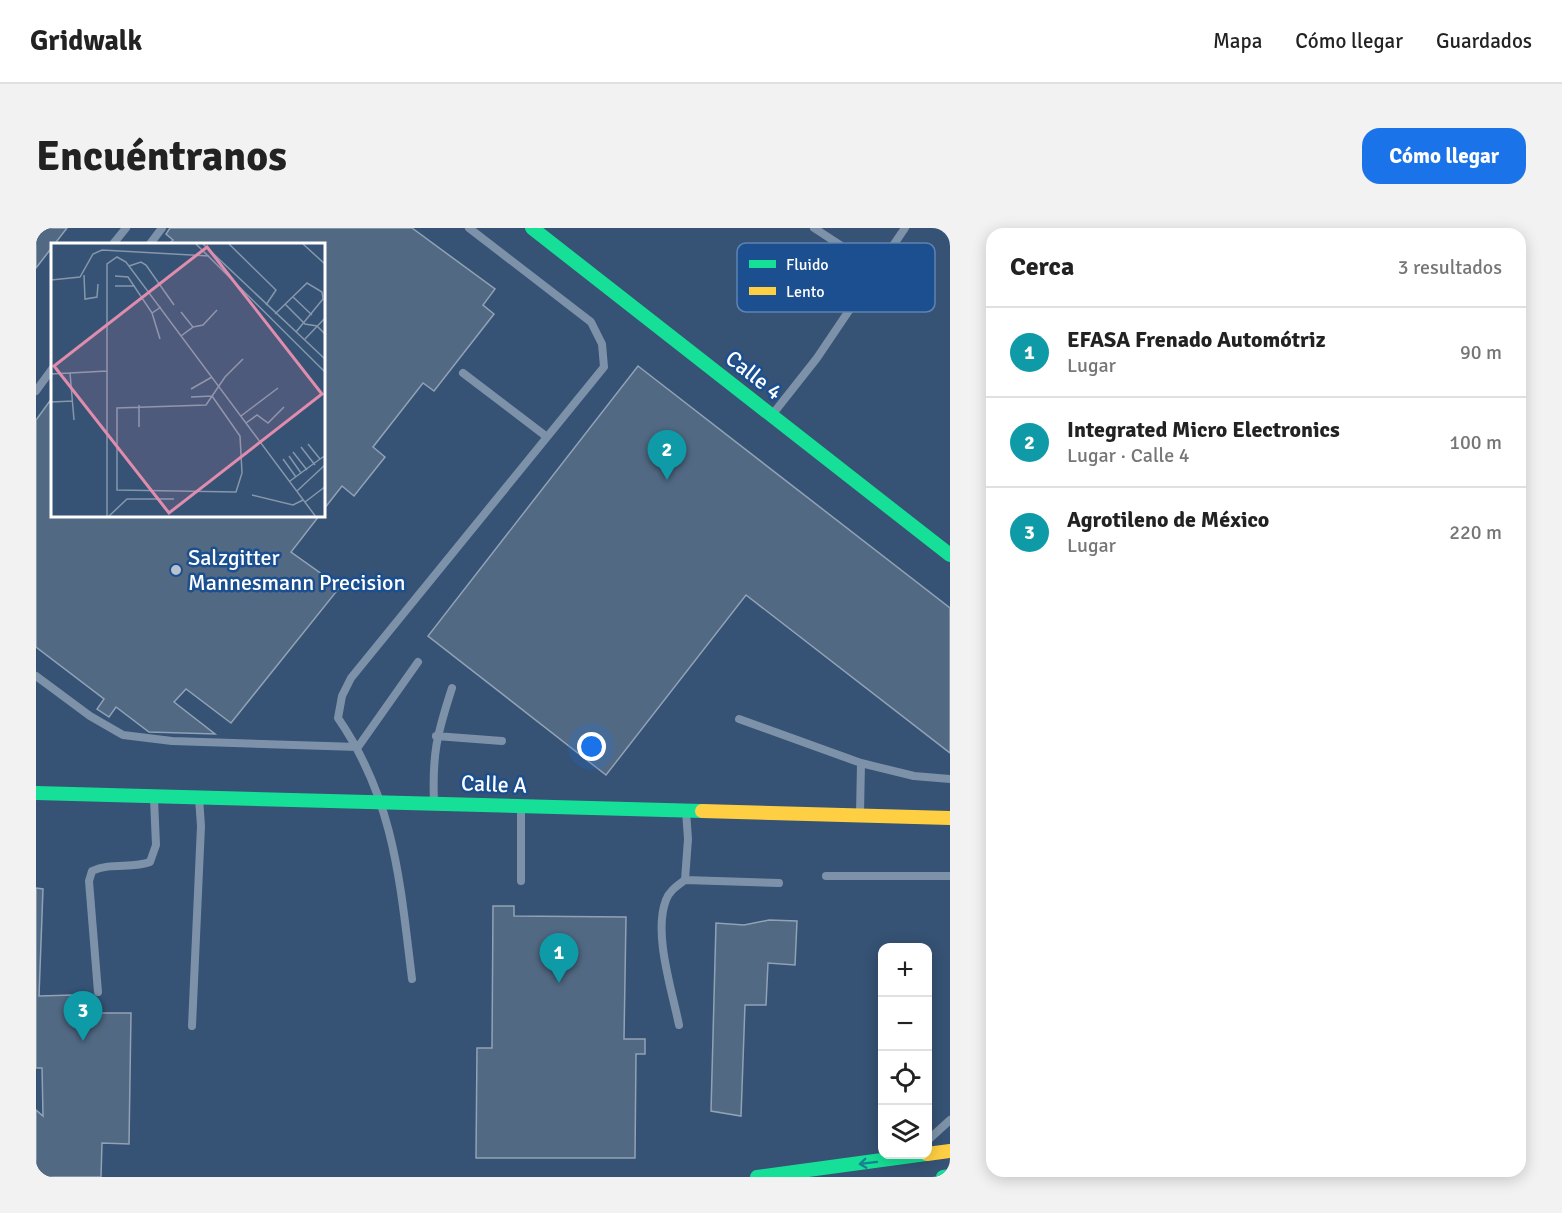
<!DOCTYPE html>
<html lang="es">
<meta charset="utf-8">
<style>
:root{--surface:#fff;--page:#f2f2f2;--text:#222;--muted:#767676;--line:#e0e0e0;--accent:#1a73e8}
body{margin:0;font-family:Signika,sans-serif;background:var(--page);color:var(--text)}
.controls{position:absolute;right:18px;bottom:18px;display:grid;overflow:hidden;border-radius:12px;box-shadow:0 3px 15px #0003}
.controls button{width:54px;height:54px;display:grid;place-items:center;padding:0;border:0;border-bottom:2px solid var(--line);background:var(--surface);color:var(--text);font:30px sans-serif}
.you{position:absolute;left:556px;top:519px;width:21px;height:21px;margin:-15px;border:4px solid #fff;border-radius:50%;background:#1a73e8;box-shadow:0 0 0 9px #1a73e833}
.badge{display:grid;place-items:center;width:39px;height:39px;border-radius:50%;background:var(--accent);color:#fff;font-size:20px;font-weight:700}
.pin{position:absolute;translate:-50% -50px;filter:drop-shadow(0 2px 3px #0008)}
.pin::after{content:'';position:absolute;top:32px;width:21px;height:18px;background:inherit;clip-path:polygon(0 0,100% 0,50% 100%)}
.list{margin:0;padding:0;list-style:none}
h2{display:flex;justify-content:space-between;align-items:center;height:78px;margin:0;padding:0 24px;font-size:26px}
h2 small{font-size:20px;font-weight:400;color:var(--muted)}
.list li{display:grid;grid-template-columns:39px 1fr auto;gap:18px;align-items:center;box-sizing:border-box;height:90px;padding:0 24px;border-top:2px solid var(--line)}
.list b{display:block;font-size:22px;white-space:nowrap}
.list p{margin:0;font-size:20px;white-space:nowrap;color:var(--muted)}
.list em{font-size:20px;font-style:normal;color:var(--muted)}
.icon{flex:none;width:33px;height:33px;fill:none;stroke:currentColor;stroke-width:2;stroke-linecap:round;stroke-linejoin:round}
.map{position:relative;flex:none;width:914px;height:949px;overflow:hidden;border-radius:18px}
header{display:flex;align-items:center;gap:36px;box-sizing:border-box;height:84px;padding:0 30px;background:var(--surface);border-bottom:2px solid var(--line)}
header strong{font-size:28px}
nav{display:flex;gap:33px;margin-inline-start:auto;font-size:21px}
.intro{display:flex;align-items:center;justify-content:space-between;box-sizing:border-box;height:144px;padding:0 36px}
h1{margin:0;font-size:42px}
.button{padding:15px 27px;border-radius:18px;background:var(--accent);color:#fff;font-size:21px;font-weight:700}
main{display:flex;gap:36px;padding:0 36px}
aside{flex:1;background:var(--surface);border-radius:18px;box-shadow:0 3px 15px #0003}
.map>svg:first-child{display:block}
</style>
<header>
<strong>Gridwalk</strong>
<nav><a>Mapa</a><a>Cómo llegar</a><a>Guardados</a></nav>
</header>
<div class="intro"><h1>Encuéntranos</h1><a class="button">Cómo llegar</a></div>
<main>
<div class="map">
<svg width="914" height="949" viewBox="0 0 914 949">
<rect width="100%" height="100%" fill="#365274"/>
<path fill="#526984" stroke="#92a2b6" stroke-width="1.5" d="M0 0H31L0 40Z
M134 0H376L459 61 447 77 458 86 398 163 387 155 337 219 349 229 318 268 306 258 288 281V16H133L137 12 130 6Z
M602 138 914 380V525L710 367 570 547 392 408Z
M16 170V288H283L255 324 304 359 195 495 150 461 138 474 179 506 113 504 80 479 73 489 61 481 68 471 0 419V192Z
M0 660 7 661 3 768 37 767 38 785H95L93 916 66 915 65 949H0V882L7 888 6 840H0Z
M457 678H478V688L590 689 588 811H609V826H600L599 930H440L441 820H456Z
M733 692 761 693 759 737 732 735 730 777H709L705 888 675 883 680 695 708 697Z"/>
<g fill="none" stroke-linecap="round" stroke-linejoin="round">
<path stroke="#7d92a8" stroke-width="8" d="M77 16 90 0
M114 16 126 0
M841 41 869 0
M427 145 511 209
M0 163 16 141
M736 187 781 130 841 41 778 0
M0 448 54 488 87 507 136 513 322 519
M703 491 825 535
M400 508 466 513
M322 519 382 434
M398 574C396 526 401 506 416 460
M485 581V653
M650 583 652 611 649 652 743 655
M824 585 825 535 878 548 914 551
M790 648H914
M376 751C364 655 359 573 302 490L306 468 315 450 568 139 566 116 555 94 433 0
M62 764 53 653 56 643C75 634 96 641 114 634L120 617 118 571
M643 797C636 762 617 705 630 672 633 663 641 658 649 652
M156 798 165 598 163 570
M891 913 914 892"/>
<path stroke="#16e098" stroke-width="14" d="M496 0 914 327
M0 565 666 583
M721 949 890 926
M907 949 914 948"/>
<path stroke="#ffcf43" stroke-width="14" d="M666 583 914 590
M891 926 914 923"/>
</g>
<defs><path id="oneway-shaft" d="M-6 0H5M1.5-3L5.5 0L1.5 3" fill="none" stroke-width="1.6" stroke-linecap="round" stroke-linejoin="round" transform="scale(1.5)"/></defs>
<use stroke="#198292" href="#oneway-shaft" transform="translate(832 935) rotate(173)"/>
<circle fill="#b9c2ce" stroke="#1b4f8f" stroke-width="2" cx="140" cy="342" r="6"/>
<g text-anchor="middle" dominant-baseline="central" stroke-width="5" stroke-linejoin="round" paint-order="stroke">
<g font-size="22" fill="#fff" stroke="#1b4f8f">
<text transform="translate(718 147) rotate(38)">Calle 4</text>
<text transform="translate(458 556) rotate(2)">Calle A</text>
</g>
<g font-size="22" fill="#fff" stroke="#1b4f8f" text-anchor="start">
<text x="152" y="329">Salzgitter<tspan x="152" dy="25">Mannesmann Precision</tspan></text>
</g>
</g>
<g transform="translate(15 15)">
<rect width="274" height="274" fill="#365274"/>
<path fill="none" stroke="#8697ac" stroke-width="1.5" d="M145 1 275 130M152 1 275 117M178 1 225 47 215 62M252 1 275 22M78 23 90 19 95 22 123 62M33 32 34 56 46 54 47 41M64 33 77 34 101 70 110 64M0 37 29 34 42 11 51 7 158 13M64 43H84M242 54 261 72M234 61 254 81 266 83 275 92M130 69 142 84 130 93M101 70 109 96M224 71 256 40 271 49 272 56 245 89M142 84 152 82 166 67M254 96 275 74M0 131 19 130M140 146 161 134M161 153 189 193 191 230 185 249 66 247V165L155 162 174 134 192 116M140 154 161 153M0 159 22 158M88 162V184M190 173 227 145M23 177 19 130 56 128M195 180 206 172 217 180 233 164M257 201 269 216 275 212M250 204 264 222M242 209 256 227M238 213 250 230M232 216 245 234M239 238 269 216M246 248 275 221M201 252 242 262 252 257M254 259 275 243M56 274V21L66 14 75 19 265 274M57 274 76 256H123"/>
<path fill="#e08cad" fill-opacity="0.15" stroke="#e08cad" stroke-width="3" d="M156 4 271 151 118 270 3 123Z"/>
<rect width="274" height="274" fill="none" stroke="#fff" stroke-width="3"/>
</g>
<rect x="701" y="15" width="198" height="69" rx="9" fill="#1b4f8f" stroke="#5f84b1" stroke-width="1.5"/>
<rect x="713" y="32" width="27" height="8" fill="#16e098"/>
<rect x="713" y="59" width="27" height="8" fill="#ffcf43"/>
<g font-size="16" fill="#fff">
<text x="750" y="42">Fluido</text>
<text x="750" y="69">Lento</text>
</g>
</svg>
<div class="controls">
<button>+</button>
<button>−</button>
<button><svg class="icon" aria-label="locate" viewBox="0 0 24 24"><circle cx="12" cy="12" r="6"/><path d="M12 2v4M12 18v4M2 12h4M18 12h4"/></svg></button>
<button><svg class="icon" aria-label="layers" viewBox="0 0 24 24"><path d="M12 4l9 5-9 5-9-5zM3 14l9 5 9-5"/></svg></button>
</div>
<div class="you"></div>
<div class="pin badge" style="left:523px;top:755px;background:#0f9aa8">1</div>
<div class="pin badge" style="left:631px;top:252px;background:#0f9aa8">2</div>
<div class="pin badge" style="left:47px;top:813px;background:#0f9aa8">3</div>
</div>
<aside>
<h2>Cerca<small>3 resultados</small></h2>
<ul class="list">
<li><span class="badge" style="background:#0f9aa8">1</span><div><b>EFASA Frenado Automótriz</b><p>Lugar</p></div><em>90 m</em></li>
<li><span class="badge" style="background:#0f9aa8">2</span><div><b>Integrated Micro Electronics</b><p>Lugar · Calle 4</p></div><em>100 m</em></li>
<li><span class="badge" style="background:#0f9aa8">3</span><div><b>Agrotileno de México</b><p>Lugar</p></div><em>220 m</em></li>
</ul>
</aside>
</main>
